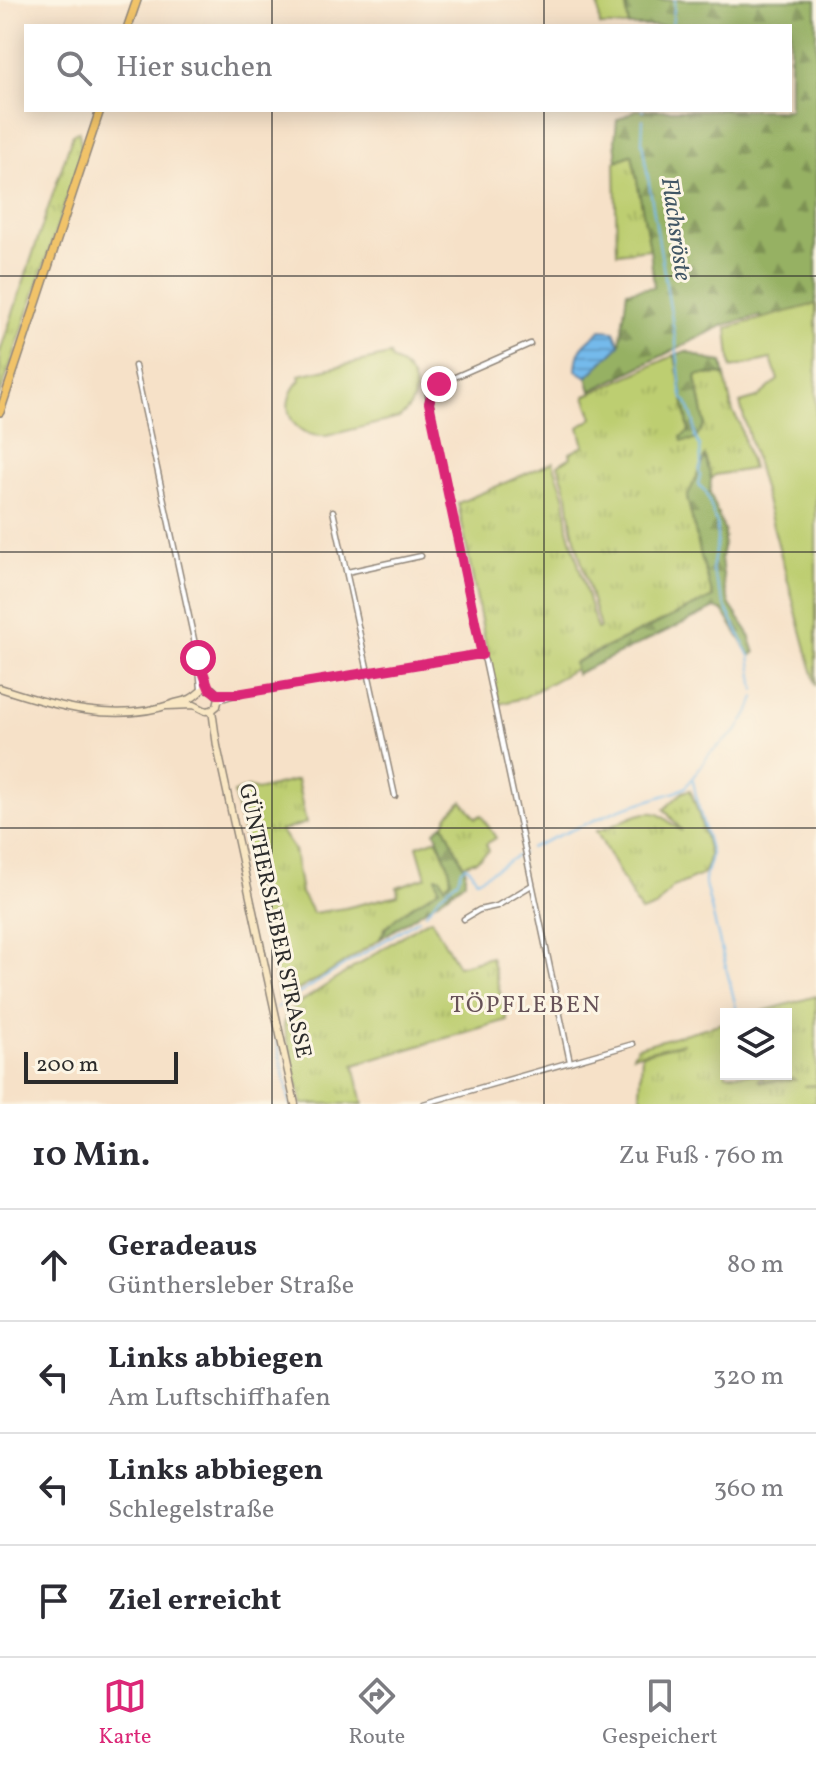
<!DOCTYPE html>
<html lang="de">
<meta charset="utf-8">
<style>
:root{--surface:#fff;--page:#f2f2f3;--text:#2b2b33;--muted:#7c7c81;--line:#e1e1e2;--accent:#db2777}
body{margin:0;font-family:Vollkorn,serif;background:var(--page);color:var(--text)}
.controls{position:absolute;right:24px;bottom:24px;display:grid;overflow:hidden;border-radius:0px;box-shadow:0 4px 20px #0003}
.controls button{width:72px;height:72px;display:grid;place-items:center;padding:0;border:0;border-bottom:2px solid var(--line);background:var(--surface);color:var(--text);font:40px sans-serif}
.scale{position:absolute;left:24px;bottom:20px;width:154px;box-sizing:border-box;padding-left:8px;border:4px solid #2b2b2b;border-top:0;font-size:22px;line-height:28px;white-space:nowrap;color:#2b2b2b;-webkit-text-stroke:6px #fcf5e5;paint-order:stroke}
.stop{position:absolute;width:24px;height:24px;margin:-18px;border:6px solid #db2777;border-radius:50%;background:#fff}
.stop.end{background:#db2777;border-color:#fff;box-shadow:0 2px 8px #0008}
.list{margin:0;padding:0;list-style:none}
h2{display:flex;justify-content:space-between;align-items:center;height:104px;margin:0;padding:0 32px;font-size:34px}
h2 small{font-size:26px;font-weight:400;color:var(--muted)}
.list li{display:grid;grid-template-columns:52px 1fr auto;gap:24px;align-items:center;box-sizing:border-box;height:112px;padding:0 32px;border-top:2px solid var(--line)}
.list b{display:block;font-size:30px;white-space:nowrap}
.list p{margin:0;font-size:26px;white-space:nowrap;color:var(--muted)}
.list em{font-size:26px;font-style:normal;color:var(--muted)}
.icon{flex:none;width:44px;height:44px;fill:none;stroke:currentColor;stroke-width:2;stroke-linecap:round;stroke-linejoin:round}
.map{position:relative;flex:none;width:816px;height:1104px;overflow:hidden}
.search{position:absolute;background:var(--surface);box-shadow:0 4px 20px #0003;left:24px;right:24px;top:24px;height:88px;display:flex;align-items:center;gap:20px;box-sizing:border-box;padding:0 28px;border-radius:0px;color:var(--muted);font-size:30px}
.sheet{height:552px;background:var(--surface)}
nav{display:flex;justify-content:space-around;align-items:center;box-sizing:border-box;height:112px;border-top:2px solid var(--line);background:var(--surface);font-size:22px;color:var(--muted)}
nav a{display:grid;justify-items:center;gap:4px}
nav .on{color:var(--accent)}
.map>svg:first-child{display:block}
</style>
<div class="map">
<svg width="816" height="1104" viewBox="0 0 816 1104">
<defs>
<pattern id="grass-tufts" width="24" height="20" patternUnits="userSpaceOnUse" patternTransform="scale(2)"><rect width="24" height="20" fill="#bdce71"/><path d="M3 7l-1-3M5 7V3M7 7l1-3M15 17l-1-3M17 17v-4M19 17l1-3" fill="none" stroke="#a3b162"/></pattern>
<pattern id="forest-firs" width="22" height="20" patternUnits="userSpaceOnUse" patternTransform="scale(2)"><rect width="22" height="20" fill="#96b163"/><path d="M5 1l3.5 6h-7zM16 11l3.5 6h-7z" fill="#7b9052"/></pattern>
<pattern id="water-rules" width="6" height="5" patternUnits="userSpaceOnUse" patternTransform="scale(2)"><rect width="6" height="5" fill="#75baeb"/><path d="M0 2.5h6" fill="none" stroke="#6097bf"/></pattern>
</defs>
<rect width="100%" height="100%" fill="#fcf5e5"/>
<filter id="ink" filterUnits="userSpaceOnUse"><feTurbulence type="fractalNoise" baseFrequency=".0125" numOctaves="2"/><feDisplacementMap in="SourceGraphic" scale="16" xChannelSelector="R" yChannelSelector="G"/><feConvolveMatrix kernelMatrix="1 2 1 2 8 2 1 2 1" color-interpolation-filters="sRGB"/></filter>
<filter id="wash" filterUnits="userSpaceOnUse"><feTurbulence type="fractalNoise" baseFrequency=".006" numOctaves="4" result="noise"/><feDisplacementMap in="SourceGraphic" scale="32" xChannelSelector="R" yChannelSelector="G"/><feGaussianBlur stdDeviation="1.8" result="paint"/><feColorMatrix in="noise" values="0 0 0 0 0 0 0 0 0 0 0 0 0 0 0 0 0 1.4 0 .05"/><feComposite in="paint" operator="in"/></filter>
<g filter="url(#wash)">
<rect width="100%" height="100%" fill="#f6e1c8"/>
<path fill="url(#grass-tufts)" stroke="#747c4e" stroke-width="2" d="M598 0H625L629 26H600Z
M79 131 82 153 0 396V352L73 134Z
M632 154 650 249 617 253 615 162Z
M675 355 689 431 705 424 696 378 697 375 722 374 725 377 733 412 739 422 752 469 715 475 711 479 705 457 701 556 713 597 575 662V669L523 698 499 704 488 656 458 503 553 462 565 498 568 528 597 629 600 628 572 528 568 496 558 465 571 457 570 453 584 446 579 427 593 418 585 396Z
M297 780 306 823 281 831 294 850 301 893 313 913 345 908 398 895 397 887 426 877 417 846 437 839 449 867 451 880 445 886 406 911 385 928 380 939 327 974 280 1000 234 793 248 787 257 790Z
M690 790C694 798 710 850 709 857 708 864 705 870 702 875L673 887 656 907 641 912 596 831C614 829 635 810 654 813 664 814 673 827 682 831L664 809 683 792Z
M462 801 476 818 481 815 496 838 486 844 489 851 477 860 463 865 444 824 448 815Z
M431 919 458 966 491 957 507 1020 354 1065 363 1104H302L284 1027 286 1014 296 1005 419 925Z
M816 996V1085L804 1086H816V1104H645L640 1093 642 1054 684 1043 633 1055 637 1047 726 1022V1074H763L759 1080 762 1082 795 1080 792 1078 762 1081 765 1074H786V1014H753Z"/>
<path fill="url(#forest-firs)" stroke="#606e47" stroke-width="2" d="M625 0H816V562L783 392 760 316 724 325 591 391 587 377 620 345 627 291 654 287 650 249 632 154 617 161 615 140 617 120 636 110H790V26H629Z
M686 351 709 360 722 362 725 377 722 374 697 375 696 379 705 424 695 440 682 441 681 437 689 431 675 355Z
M705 456 711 479 710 493 725 533 721 559 725 589 730 605 748 632 755 653 751 656 723 611 715 608 576 674 574 663 713 597 701 556 687 498Z
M444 824 465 869V881L450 893 380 939C390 916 418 903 439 889L436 877H440L445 886 451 880 449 867 435 831Z"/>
<path fill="#bdce71" stroke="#747c4e" stroke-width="2" d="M816 304V686L740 403 757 398 778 380 771 359 731 368 727 328Z
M390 355 392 360C419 373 423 399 399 418L326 436C291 438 276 405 300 380L299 375Z"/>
<path fill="url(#water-rules)" stroke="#50728b" stroke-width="2" d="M601 330 614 331 620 345 587 377 576 370C577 347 584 344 601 330Z"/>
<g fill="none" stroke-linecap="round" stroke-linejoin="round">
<path stroke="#75baeb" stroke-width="2" d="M672 26 675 0
M643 111V110
M643 119 642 142 676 343 681 390 683 399 687 402 694 422 695 437 700 446 701 465 699 470 700 476 698 484 706 492 717 525V541L712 570 726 608 750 656 755 690
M693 780 697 801 711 853C711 865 704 870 705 884L737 1011
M530 848 620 809 676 792 686 787 710 753 738 730 752 706 755 697
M426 913 440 895 458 880 461 869 466 866 470 869 477 880 522 853
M276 1008 419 919
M271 1011 290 1104"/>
</g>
</g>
<g filter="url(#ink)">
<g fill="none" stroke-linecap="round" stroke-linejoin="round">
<defs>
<path id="street" d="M135 366 198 658 201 689
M426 385 482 655 485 661 570 1062
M430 400 432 393 439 384 530 344
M333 511 395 796
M347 572 421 556
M201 664 209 688
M217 694H237L475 655H482
M219 700 235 695
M464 919 479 910 497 906 532 885
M423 1104 633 1044"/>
<path id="secondary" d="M0 688C54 706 116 724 172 704 178 702 185 701 190 699 197 696 199 691 205 688L212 689 219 697 217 706 212 710 206 711 194 705 167 706
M212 710 217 746 295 1104"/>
<path id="primary" d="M128 26 137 0
M0 412 100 110"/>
</defs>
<use href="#street" stroke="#90867a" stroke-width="7"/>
<use href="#secondary" stroke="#90867a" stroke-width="9"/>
<use href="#primary" stroke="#90867a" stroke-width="10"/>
<use href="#street" stroke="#fff" stroke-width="4"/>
<use href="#secondary" stroke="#f9e7c3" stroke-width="6"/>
<use href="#primary" stroke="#f1c369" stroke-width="7"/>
</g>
</g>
<g fill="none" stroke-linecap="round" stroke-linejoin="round" filter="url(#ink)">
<path stroke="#db2777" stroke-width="10" d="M198 658 209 688 217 694H237L475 655H482L429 403 432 393 439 384"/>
</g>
<path fill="none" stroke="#2b2b2b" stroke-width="2" stroke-opacity="0.55" d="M272 0V26M544 0V26M272 110V1104M544 110V1104M0 276H816M0 552H816M0 828H816"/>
<g text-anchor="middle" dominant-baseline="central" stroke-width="6" stroke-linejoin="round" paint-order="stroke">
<g font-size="22" fill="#2b2b2b" stroke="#fcf5e5">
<text transform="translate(274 921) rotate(78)">GÜNTHERSLEBER STRASSE</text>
</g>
<g font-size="24" font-style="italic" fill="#415665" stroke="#fcf5e5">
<text transform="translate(675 229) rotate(82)">Flachsröste</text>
</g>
<g font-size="24" letter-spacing="2" fill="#675258" stroke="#fcf5e5">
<text x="526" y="1006">TÖPFLEBEN</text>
</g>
</g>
</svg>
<div class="controls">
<button><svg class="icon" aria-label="layers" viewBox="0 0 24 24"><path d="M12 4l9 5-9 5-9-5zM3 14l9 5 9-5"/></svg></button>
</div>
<div class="scale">200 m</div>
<div class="stop" style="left:198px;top:658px"></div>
<div class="stop end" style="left:439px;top:384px"></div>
<div class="search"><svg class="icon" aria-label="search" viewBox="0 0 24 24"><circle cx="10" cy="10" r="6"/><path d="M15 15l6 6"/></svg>Hier suchen</div>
</div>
<section class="sheet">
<h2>10 Min.<small>Zu Fuß · 760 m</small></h2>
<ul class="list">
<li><svg class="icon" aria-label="ahead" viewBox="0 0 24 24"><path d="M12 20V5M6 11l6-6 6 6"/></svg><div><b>Geradeaus</b><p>Günthersleber Straße</p></div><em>80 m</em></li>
<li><svg class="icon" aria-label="left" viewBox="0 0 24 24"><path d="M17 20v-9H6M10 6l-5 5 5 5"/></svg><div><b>Links abbiegen</b><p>Am Luftschiffhafen</p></div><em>320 m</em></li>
<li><svg class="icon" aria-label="left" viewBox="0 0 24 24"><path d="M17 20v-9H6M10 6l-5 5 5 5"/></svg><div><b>Links abbiegen</b><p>Schlegelstraße</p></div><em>360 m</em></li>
<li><svg class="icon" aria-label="arrive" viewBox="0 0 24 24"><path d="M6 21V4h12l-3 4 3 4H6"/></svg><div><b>Ziel erreicht</b></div></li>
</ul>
</section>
<nav>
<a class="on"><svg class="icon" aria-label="map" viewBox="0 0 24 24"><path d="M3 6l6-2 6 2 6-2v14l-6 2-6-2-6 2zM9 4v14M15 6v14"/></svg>Karte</a>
<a><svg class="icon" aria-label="directions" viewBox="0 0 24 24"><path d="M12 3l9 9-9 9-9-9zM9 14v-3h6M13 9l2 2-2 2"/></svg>Route</a>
<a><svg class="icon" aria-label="saved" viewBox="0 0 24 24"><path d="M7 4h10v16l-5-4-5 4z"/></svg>Gespeichert</a>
</nav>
